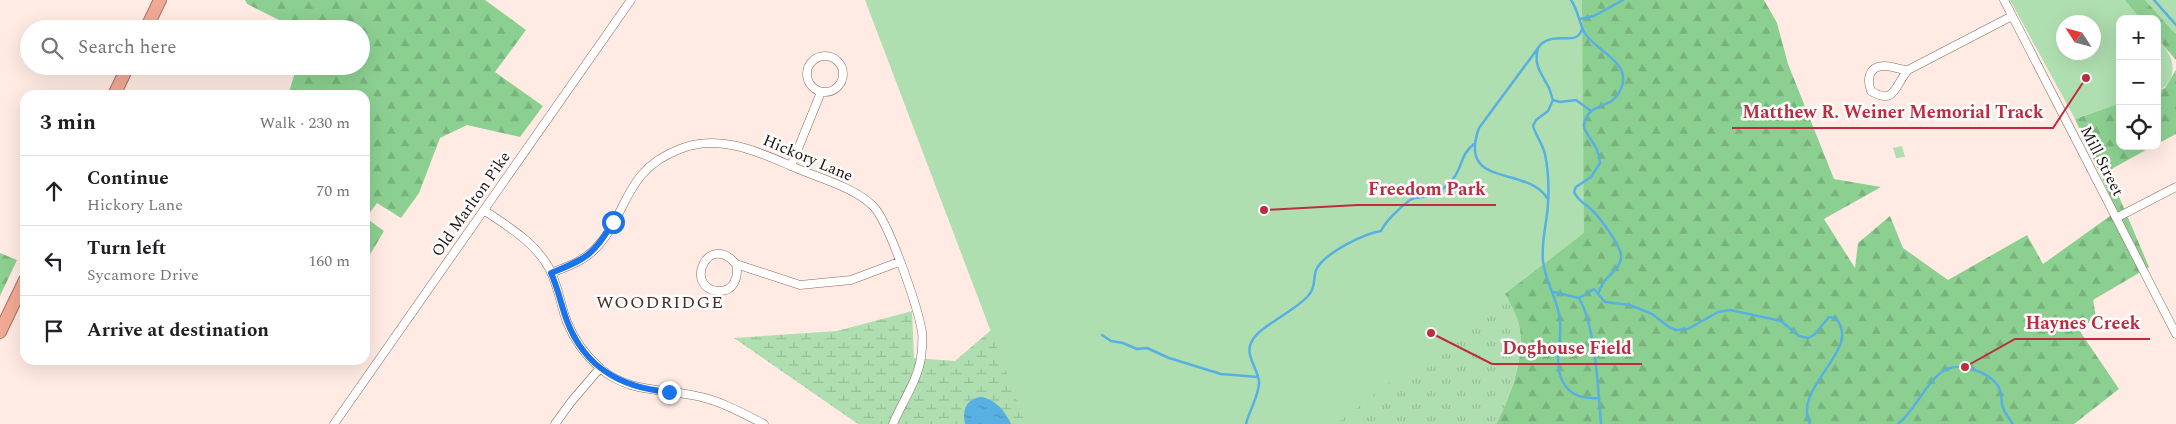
<!DOCTYPE html>
<meta charset="utf-8">
<style>
:root{--surface:#fff;--page:#f2f2f2;--text:#202124;--muted:#757577;--line:#e0e0e0}
body{margin:0;font-family:Spectral,serif;background:var(--page);color:var(--text)}
.controls{position:absolute;right:15px;top:15px;display:grid;overflow:hidden;border-radius:10px;box-shadow:0 5px 20px #0002}
.controls button{width:45px;height:45px;display:grid;place-items:center;padding:0;border:0;border-bottom:1px solid var(--line);background:var(--surface);color:var(--text);font:25px sans-serif}
.compass{position:absolute;left:2056px;top:15px;width:45px;height:45px;border-radius:50%;background:var(--surface);box-shadow:0 5px 20px #0002;rotate:306deg}
.stop{position:absolute;width:15px;height:15px;margin:-11px;border:4px solid #1a73e8;border-radius:50%;background:#fff}
.stop.end{background:#1a73e8;border-color:#fff;box-shadow:0 1px 5px #0008}
.list{margin:0;padding:0;list-style:none}
h2{display:flex;justify-content:space-between;align-items:center;height:65px;margin:0;padding:0 20px;font-size:21px}
h2 small{font-size:16px;font-weight:400;color:var(--muted)}
.list li{display:grid;grid-template-columns:32px 1fr auto;gap:15px;align-items:center;box-sizing:border-box;height:70px;padding:0 20px;border-top:1px solid var(--line)}
.list b{display:block;font-size:19px;white-space:nowrap}
.list p{margin:0;font-size:16px;white-space:nowrap;color:var(--muted)}
.list em{font-size:16px;font-style:normal;color:var(--muted)}
.icon{flex:none;width:28px;height:28px;fill:none;stroke:currentColor;stroke-width:2;stroke-linecap:round;stroke-linejoin:round}
.map{position:relative;flex:none;width:2176px;height:424px;overflow:hidden}
.search{position:absolute;background:var(--surface);box-shadow:0 5px 20px #0002;left:20px;top:20px;width:350px;height:55px;display:flex;align-items:center;gap:12px;box-sizing:border-box;padding:0 18px;border-radius:28px;color:var(--muted);font-size:19px}
.panel{position:absolute;background:var(--surface);box-shadow:0 5px 20px #0002;left:20px;top:90px;width:350px;height:275px;border-radius:15px}
.map>svg:first-child{display:block}
</style>
<div class="map">
<svg width="2176" height="424" viewBox="0 0 2176 424">
<defs>
<pattern id="grass-tufts" width="24" height="20" patternUnits="userSpaceOnUse" patternTransform="scale(1.25)"><rect width="24" height="20" fill="#afdfb1"/><path d="M3 7l-1-3M5 7V3M7 7l1-3M15 17l-1-3M17 17v-4M19 17l1-3" fill="none" stroke="#96be97"/></pattern>
<pattern id="forest-firs" width="22" height="20" patternUnits="userSpaceOnUse" patternTransform="scale(1.25)"><rect width="22" height="20" fill="#8cd091"/><path d="M5 1l3.5 6h-7zM16 11l3.5 6h-7z" fill="#78b27c"/></pattern>
<pattern id="wetland-marsh" width="20" height="14" patternUnits="userSpaceOnUse" patternTransform="scale(1.25)"><rect width="20" height="14" fill="#afdfb1"/><path d="M1 5h8M5 5V1M11 12h8M15 12V8" fill="none" stroke="#96be97"/></pattern>
<pattern id="water-ripples" width="26" height="14" patternUnits="userSpaceOnUse" patternTransform="scale(1.25)"><rect width="26" height="14" fill="#58b0e2"/><path d="M2 4q2-2 4 0t4 0M15 11q2-2 4 0t4 0" fill="none" stroke="#4c96c1"/></pattern>
</defs>
<rect width="100%" height="100%" fill="#ffebe3"/>
<path fill="url(#grass-tufts)" d="M1503 290C1509 302 1518 316 1520 330 1524 360 1510 398 1496 424H1280Z"/>
<path fill="url(#forest-firs)" d="M245 0H485L526 30 495 72 543 106 520 137 467 125 440 138 419 193 401 218 377 203 366 218 384 231 368 258 365 256V95H288L297 66H361V29H297L247 4Z
M1481 0H1764L1777 23 1788 64 1834 179 1881 187 1824 219 1855 268 1858 243 1890 216 1903 248 1948 280 2027 235 2043 264 2117 211 2075 119 2120 103V146H2153L2108 171 2149 267 2093 300 2096 317 2079 330 2119 389 2074 424H1496C1510 398 1524 360 1520 330 1518 316 1509 302 1503 290L1026 424 982 307 985 299Z
M2124 0H2145L2176 34V60L2157 38V19H2141Z
M2176 70V134L2157 144V91L2165 88Z
M0 253 17 260 0 296Z"/>
<path fill="url(#wetland-marsh)" d="M912 311 914 358 955 361 991 330 1026 424H858L734 338 837 331Z"/>
<path fill="#afdfb1" fill-rule="evenodd" d="M865 0H1582L1584 233 1336 424H1026Z
M2010 0H2124L2141 19H2120V103L2075 119ZM2064 22H2094V52H2064Z
M2145 0H2176V34Z
M2157 38C2168 51 2176 61 2171 78 2167 84 2165 88 2157 91Z
M1902 146 1905 157 1896 158 1893 148Z"/>
<path fill="url(#water-ripples)" d="M982 397C996 400 1005 411 1011 424H965C962 410 966 398 982 397Z"/>
<g fill="none" stroke-linecap="round" stroke-linejoin="round">
<path stroke="#58b0e2" stroke-width="2.5" d="M1571 0C1578 10 1579 22 1584 32 1593 50 1633 61 1621 89 1618 95 1613 101 1608 103 1598 107 1585 111 1584 125 1583 134 1600 145 1600 163L1591 177 1576 187 1574 192C1578 201 1587 205 1593 211 1600 218 1623 248 1621 258 1620 269 1609 274 1603 283 1601 286 1600 290 1598 294
M2154 0 2176 25
M1580 19 1594 16 1623 0
M1538 49C1533 65 1542 74 1549 88 1551 92 1551 96 1553 100L1548 111 1536 120 1533 126C1536 136 1543 145 1545 154 1548 169 1549 189 1548 204 1547 223 1541 241 1543 261 1545 283 1559 300 1560 322 1562 342 1553 364 1563 382 1570 396 1584 399 1599 398
M1553 100 1560 102 1576 100 1591 111
M1547 198C1527 165 1457 189 1479 128L1541 44C1557 31 1577 47 1582 29
M1554 292 1579 298C1596 328 1598 389 1601 424
M1579 298 1594 289 1605 302 1630 305 1652 314 1669 327 1676 330 1688 329 1718 312 1730 310 1781 321 1799 336 1808 338 1814 335 1829 317 1835 318C1865 348 1791 387 1810 424
M1102 335 1111 341 1123 343 1137 349 1147 348 1169 358 1221 374 1258 377
M1246 424C1249 411 1260 394 1259 381 1257 367 1244 354 1252 341 1260 326 1295 311 1308 296 1317 286 1312 278 1317 268 1327 252 1363 234 1381 231 1386 221 1400 207 1410 200 1417 196 1424 198 1432 195 1438 194 1449 184 1453 179 1463 166 1460 155 1474 144
M1898 424C1924 404 1931 356 1972 369 1982 372 1992 377 1998 386 2002 392 2001 397 2002 404 2003 412 2009 418 2013 424"/>
<defs>
<path id="minor" d="M2004 0 2176 334
M807 74a18 18 0 1 1 36 0a18 18 0 1 1-36 0Z
M1908 70C1895 85 1895 106 1871 91 1867 80 1868 67 1883 66 1891 65 1899 70 1908 70L2012 16
M791 166 821 92
M484 210C508 227 534 241 549 268 558 284 560 304 567 322 574 339 586 356 600 368 629 394 666 388 701 397 723 402 744 414 764 424
M2116 218 2176 187
M736 264C739 277 734 292 718 291 683 288 708 231 736 264L800 285 851 280 899 262
M551 273C566 267 582 262 594 250 629 215 622 171 680 149 717 134 755 150 789 165 814 177 853 186 873 206 889 222 918 308 922 332 923 341 922 350 921 358 917 382 902 402 893 424
M334 424 631 0
M555 424 571 402 600 368"/>
<path id="highway" d="M146 29 160 0
M114 95 128 66
M0 332 25 280"/>
</defs>
<use href="#minor" stroke="#876b5e" stroke-width="9"/>
<use href="#highway" stroke="#a67465" stroke-width="14"/>
<use href="#minor" stroke="#fff" stroke-width="8"/>
<use href="#highway" stroke="#f1a995" stroke-width="12"/>
</g>
<g fill="none" stroke-linecap="round" stroke-linejoin="round">
<path stroke="#1a73e8" stroke-width="6" d="M613 222C594 255 586 259 551 273 558 288 561 305 567 321 585 368 621 388 669 392"/>
</g>
<g text-anchor="middle" dominant-baseline="central" stroke-width="5" stroke-linejoin="round" paint-order="stroke">
<g font-size="16" fill="#1c110d" stroke="#fdfdfd">
<text transform="translate(808 158) rotate(23)">Hickory Lane</text>
<text transform="translate(2102 161) rotate(63)">Mill Street</text>
<text transform="translate(471 204) rotate(-55)">Old Marlton Pike</text>
</g>
<g font-size="18" letter-spacing="1" fill="#472f24" stroke="#fdfdfd">
<text x="660" y="302">WOODRIDGE</text>
</g>
</g>
<path fill="none" stroke="#bd2c40" stroke-width="2" d="M2086 78L2053 128H1732M1264 210L1358 205H1496M1965 367L2015 339H2150M1431 333L1492 364H1642"/>
<g fill="#bd2c40" stroke="#fdfdfd" stroke-width="2">
<circle cx="2086" cy="78" r="5"/>
<circle cx="1264" cy="210" r="5"/>
<circle cx="1965" cy="367" r="5"/>
<circle cx="1431" cy="333" r="5"/>
</g>
<g font-size="18" text-anchor="middle" font-weight="bold" fill="#bd2c40" stroke="#fdfdfd" stroke-width="5" stroke-linejoin="round" paint-order="stroke">
<text x="1893" y="118">Matthew R. Weiner Memorial Track</text>
<text x="1427" y="195">Freedom Park</text>
<text x="2083" y="329">Haynes Creek</text>
<text x="1567" y="354">Doghouse Field</text>
</g>
</svg>
<div class="controls">
<button>+</button>
<button>−</button>
<button><svg class="icon" aria-label="locate" viewBox="0 0 24 24"><circle cx="12" cy="12" r="6"/><path d="M12 2v4M12 18v4M2 12h4M18 12h4"/></svg></button>
</div>
<svg class="compass" viewBox="-18 -18 36 36"><path d="M0-13l5 13h-10z" fill="#e53935"/><path d="M0 13l5-13h-10z" fill="#757577"/></svg>
<div class="stop" style="left:613px;top:222px"></div>
<div class="stop end" style="left:669px;top:392px"></div>
<div class="search"><svg class="icon" aria-label="search" viewBox="0 0 24 24"><circle cx="10" cy="10" r="6"/><path d="M15 15l6 6"/></svg>Search here</div>
<section class="panel">
<h2>3 min<small>Walk · 230 m</small></h2>
<ul class="list">
<li><svg class="icon" aria-label="ahead" viewBox="0 0 24 24"><path d="M12 20V5M6 11l6-6 6 6"/></svg><div><b>Continue</b><p>Hickory Lane</p></div><em>70 m</em></li>
<li><svg class="icon" aria-label="left" viewBox="0 0 24 24"><path d="M17 20v-9H6M10 6l-5 5 5 5"/></svg><div><b>Turn left</b><p>Sycamore Drive</p></div><em>160 m</em></li>
<li><svg class="icon" aria-label="arrive" viewBox="0 0 24 24"><path d="M6 21V4h12l-3 4 3 4H6"/></svg><div><b>Arrive at destination</b></div></li>
</ul>
</section>
</div>
